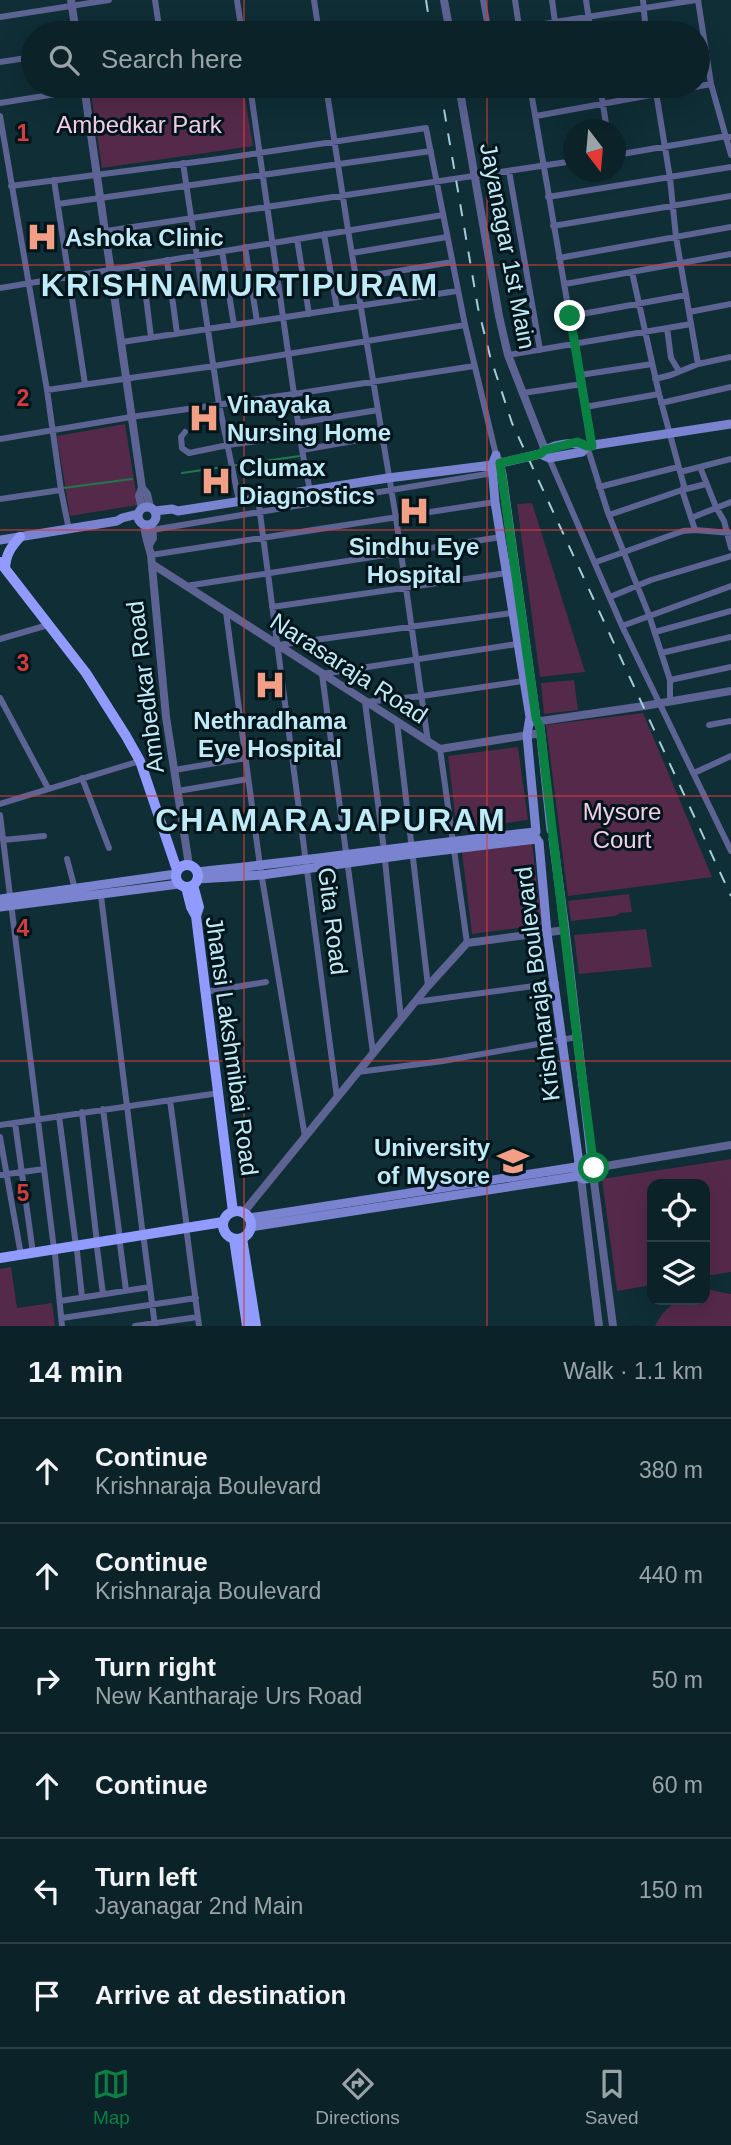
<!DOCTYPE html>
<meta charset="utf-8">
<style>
:root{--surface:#0b2228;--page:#192f34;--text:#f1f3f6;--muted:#9aa4a8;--line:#2b3f45;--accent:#0b8043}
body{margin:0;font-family:Helvetica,sans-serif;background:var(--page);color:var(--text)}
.controls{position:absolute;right:21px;bottom:21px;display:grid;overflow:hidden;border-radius:14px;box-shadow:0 7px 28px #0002}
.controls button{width:63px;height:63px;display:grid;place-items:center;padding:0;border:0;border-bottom:2px solid var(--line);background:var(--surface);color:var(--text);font:35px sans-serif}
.compass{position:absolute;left:563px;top:119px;width:63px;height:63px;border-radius:50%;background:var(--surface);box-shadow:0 7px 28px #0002;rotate:164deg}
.stop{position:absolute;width:21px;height:21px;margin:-16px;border:5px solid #0b8043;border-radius:50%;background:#fff}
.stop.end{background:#0b8043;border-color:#fff;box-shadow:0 2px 7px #0008}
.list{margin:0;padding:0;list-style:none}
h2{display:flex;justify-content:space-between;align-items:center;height:91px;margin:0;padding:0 28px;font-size:30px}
h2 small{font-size:23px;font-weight:400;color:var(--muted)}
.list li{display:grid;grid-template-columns:46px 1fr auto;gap:21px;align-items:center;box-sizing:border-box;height:105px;padding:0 28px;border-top:2px solid var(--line)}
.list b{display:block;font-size:26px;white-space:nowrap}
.list p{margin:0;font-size:23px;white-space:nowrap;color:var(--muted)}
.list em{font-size:23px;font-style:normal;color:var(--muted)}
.icon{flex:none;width:38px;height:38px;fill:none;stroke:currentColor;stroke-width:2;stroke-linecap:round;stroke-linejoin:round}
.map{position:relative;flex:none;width:731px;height:1326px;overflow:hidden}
.search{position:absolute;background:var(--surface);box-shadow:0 7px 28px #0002;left:21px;right:21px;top:21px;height:77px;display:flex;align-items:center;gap:18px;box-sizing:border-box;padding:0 24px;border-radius:38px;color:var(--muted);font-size:26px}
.sheet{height:721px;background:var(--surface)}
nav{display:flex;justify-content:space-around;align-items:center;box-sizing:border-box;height:98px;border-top:2px solid var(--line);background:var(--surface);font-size:19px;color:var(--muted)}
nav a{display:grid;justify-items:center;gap:4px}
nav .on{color:var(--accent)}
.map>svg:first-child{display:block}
</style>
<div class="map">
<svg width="731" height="1326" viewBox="0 0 731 1326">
<rect width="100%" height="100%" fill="#0f2e36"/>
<path fill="#55294a" d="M138 86H243L253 146 102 168 91 93Z
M125 424 138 505 70 516 57 436Z
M532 503 585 672 540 677 517 504Z
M574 680 578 710 544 714 541 683Z
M643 713 712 877 568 896 546 725Z
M518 747 528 820 457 830 448 756Z
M532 844 542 925 472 934 462 852Z
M629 894 632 912 620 913 615 916 571 921 568 901Z
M646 929 652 967 579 974 574 935Z
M731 1159V1272L705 1276V1184H652V1285L617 1291 602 1179Z
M11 1267 17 1308 52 1303 55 1326H0V1269Z
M710 1290 731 1294V1326H655C668 1301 679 1300 705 1300V1292Z"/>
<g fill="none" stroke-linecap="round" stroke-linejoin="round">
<path stroke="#1e794e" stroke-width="2" d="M182 473 300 456
M63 488 132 479"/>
<path stroke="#5d6393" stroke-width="6" d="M155 0 160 33
M237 0 242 33
M314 0 319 33
M483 0 489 33
M515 0 520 33
M552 0 555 22
M586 0 591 33
M643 0 646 33
M698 0 711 84 731 155
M0 17 109 0
M192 33 241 26
M499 33 555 22 696 0
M0 62 33 57
M250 86 302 450 310 491
M326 86 348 230 396 518 428 742
M530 86 592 446
M600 86 607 130
M655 86 670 178 676 237 698 364
M0 103 106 86
M0 116 47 390 61 490 69 530
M536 116 711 84
M616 155 721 137H731
M183 163 219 404 239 501
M509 171 540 350
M54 180 85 384
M11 186 219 159 426 128 465 325 496 455
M548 197 731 167
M58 204 431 151
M553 226 731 196
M106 231 574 161
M324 234 337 309
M297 239 309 314
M245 247 257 321
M222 251 234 325
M352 253 447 237
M559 258 731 227
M167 260 177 333
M142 265 151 337
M632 272 659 394 684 486 682 490 695 530 731 533
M356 278 452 262
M565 284 731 254
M0 288 443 215
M689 312 731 304
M571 316 686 295
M667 328 671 358 679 371
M122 342 457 291
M508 355 691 324
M580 375 652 364
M655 379 671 375 698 364 731 357
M47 390 214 366 465 325
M523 393 582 384
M661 403 731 387
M585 407 659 394
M298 423 378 410
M185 432 181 437 182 448 189 453 228 445 300 435
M0 439 131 417 294 394 474 366
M587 446 608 513 649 615 670 680V702
M302 450 382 436
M549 458 622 626 731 851
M700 467 716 507 724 521 731 548
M680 472 731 459
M599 487 678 467
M258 498 337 1098
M0 499 61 490
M609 515 682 490 706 484
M691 518 731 502
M152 530 493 473
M151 555 495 502
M596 562 683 531 695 530
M186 586 501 537
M610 597 651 580 731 556
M272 607 507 573
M226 612 260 866 305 1137
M622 626 731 586
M655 632 731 611
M0 639 48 625
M278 645 512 613
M661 653 731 637
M670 680 731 667
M0 698 48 788
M397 722 428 986
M709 725 731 721
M440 749 467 943
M174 770 246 758
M694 773 731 756
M82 778 109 848
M178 791 248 779
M0 804 140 761
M0 815 54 1249
M3 840 44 836
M67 859 75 889
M101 896 143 1236
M205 992 266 982
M415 1002 556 983
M401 1019 384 850 365 702 422 696 523 681
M373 1053 322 674 517 644
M358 1072 443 1061 577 1037
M170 1100 187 1228
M103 1109 120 1239
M82 1112 97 1243
M59 1116 76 1246
M15 1123 33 1253
M0 1125 219 1093
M0 1137 21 1255
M0 1175 44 1169
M187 1234 199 1326
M144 1241 155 1326
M120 1244 126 1290
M97 1248 103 1294
M77 1251 82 1297
M55 1254 62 1326
M60 1301 150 1287
M62 1318 196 1298
M135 1326 198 1317"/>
<path stroke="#5d6393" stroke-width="8" d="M71 0 76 33
M444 0 450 33
M84 86 142 488 139 496 142 508
M459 86 499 316 508 355 545 450
M142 488 147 494 150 507
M144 524C145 537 148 543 151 555L166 717 189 865
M149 545 153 538 152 524
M152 564 440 749 541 733
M534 722 644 706 731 691
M594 1168 731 1145
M593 1174 613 1326
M581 1178 599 1326
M243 1213 428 986 467 943 565 930"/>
<path stroke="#7a83cf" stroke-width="9" d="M540 454C551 444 573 441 587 446
M498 460 502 474 536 718 540 727 551 830
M138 516a9 9 0 1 1 18 0a9 9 0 1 1-18 0Z
M155 511 172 509 178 511 388 478 492 465 540 454 549 458 582 452 587 446 731 424
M0 540 117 521 122 518 138 514
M553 839 565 930 592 1164
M539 842 547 933 579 1163
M197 872C311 861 423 843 536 832L527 735 530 717 495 502 492 465 496 455
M197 879 262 875 412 854 537 839
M0 899 176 874
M0 907 179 884
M576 1170a9 9 0 1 1 18 0a9 9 0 1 1-18 0Z
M249 1218 576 1167
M250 1227 579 1176"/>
<path stroke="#919bfe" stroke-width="10" d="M0 562 86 673 126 736 140 761 177 870
M5 568C6 554 11 547 20 537
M176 876a11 11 0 1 1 22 0a11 11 0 1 1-22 0Z
M193 885 199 907 196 916
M186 887 191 907 196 916 233 1212
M223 1225a14 14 0 1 1 28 0a14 14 0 1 1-28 0Z
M242 1238 256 1326
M234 1239 247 1326
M0 1258 223 1222"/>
<path stroke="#a3cdd9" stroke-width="2" stroke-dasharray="12 12" stroke-linecap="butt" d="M426 0 431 33
M440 86 478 308 490 356 512 423 731 896"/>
</g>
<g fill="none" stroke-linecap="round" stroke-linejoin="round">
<path stroke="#0b8043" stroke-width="9" d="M570 316 592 446H587L577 442 545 450 540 454 500 463 536 718 540 727 579 1054 594 1168"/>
</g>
<path fill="none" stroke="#d43c3d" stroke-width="2" stroke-opacity="0.55" d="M244 0V33M487 0V33M244 86V1326M487 86V1326M0 265H731M0 530H731M0 796H731M0 1061H731"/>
<defs>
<symbol id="hospital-bare" viewBox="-9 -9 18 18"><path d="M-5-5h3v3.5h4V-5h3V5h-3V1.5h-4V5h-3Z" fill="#f39f85" stroke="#02151b" stroke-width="2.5" paint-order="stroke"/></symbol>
<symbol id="university-bare" viewBox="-9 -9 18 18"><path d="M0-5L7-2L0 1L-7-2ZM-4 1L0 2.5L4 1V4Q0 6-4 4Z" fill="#f39f85" stroke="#02151b" stroke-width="2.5" paint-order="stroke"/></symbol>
</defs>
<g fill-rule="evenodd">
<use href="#hospital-bare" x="20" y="215" width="44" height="44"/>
<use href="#hospital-bare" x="182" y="396" width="44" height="44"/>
<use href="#hospital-bare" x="194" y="459" width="44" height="44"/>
<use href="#hospital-bare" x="392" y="489" width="44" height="44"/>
<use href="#hospital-bare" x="248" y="663" width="44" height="44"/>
<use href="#university-bare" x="491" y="1139" width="44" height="44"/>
</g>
<g text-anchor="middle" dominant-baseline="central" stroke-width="6" stroke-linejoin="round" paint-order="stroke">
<g font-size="24" fill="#f4cde7" stroke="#02151b">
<text x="139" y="124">Ambedkar Park</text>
<text x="622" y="811">Mysore<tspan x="622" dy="28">Court</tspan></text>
</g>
<g font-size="24" font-weight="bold" fill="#bfebf8" stroke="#02151b" text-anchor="start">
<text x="65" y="237">Ashoka Clinic</text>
<text x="227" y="404">Vinayaka<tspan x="227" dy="28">Nursing Home</tspan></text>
<text x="239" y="467">Clumax<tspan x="239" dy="28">Diagnostics</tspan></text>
<text x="414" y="546" text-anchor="middle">Sindhu Eye<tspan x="414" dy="28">Hospital</tspan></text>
<text x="270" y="720" text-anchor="middle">Nethradhama<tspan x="270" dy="28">Eye Hospital</tspan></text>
<text x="490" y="1147" text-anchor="end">University<tspan x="490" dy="28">of Mysore</tspan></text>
</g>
<g font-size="24" fill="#bfebf8" stroke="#02151b">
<text transform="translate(508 246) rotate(79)">Jayanagar 1st Main</text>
<text transform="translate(349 668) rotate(33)">Narasaraja Road</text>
<text transform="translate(145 687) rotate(-97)">Ambedkar Road</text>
<text transform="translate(333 921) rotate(83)">Gita Road</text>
<text transform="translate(537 984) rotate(-97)">Krishnaraja Boulevard</text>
<text transform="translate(232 1046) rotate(82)">Jhansi Lakshmibai Road</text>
</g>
<g font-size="32" font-weight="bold" letter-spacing="2" fill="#bfebf8" stroke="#02151b">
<text x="240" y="285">KRISHNAMURTIPURAM</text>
<text x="331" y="820">CHAMARAJAPURAM</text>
</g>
</g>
<g font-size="23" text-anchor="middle" font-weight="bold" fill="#d43c3d" stroke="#02151b" stroke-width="6" stroke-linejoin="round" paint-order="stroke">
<text x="23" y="141">1</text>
<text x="23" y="406">2</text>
<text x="23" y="671">3</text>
<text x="23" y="936">4</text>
<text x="23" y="1201">5</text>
</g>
</svg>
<div class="controls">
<button><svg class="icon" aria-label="locate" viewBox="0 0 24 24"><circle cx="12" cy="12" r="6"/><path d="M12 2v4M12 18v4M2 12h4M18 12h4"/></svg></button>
<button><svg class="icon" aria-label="layers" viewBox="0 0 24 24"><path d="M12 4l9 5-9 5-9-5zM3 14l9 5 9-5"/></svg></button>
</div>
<svg class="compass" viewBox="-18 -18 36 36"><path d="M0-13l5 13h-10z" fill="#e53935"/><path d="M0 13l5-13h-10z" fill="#9aa4a8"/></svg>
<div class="stop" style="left:594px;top:1168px"></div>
<div class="stop end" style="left:570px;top:316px"></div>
<div class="search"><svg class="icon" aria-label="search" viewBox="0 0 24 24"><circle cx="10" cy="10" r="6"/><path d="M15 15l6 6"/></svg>Search here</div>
</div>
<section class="sheet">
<h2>14 min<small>Walk · 1.1 km</small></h2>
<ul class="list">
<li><svg class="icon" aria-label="ahead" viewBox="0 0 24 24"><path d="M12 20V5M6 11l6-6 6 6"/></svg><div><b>Continue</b><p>Krishnaraja Boulevard</p></div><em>380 m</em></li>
<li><svg class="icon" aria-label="ahead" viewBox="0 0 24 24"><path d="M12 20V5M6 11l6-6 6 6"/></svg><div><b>Continue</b><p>Krishnaraja Boulevard</p></div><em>440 m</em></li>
<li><svg class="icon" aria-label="right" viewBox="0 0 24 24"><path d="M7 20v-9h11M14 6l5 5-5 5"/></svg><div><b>Turn right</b><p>New Kantharaje Urs Road</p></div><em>50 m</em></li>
<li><svg class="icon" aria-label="ahead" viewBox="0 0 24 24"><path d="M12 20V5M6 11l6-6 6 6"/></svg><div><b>Continue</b></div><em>60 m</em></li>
<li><svg class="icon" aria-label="left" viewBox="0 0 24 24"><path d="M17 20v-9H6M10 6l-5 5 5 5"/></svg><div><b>Turn left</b><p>Jayanagar 2nd Main</p></div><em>150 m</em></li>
<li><svg class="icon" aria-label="arrive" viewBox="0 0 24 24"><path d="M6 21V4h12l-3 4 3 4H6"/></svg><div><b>Arrive at destination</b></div></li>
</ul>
</section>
<nav>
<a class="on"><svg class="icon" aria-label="map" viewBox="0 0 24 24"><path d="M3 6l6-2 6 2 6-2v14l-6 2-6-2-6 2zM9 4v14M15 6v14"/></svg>Map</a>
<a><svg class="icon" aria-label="directions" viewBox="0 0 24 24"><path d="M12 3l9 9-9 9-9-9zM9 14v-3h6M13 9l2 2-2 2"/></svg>Directions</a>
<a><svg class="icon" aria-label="saved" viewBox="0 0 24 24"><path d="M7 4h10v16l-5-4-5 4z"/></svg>Saved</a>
</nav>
